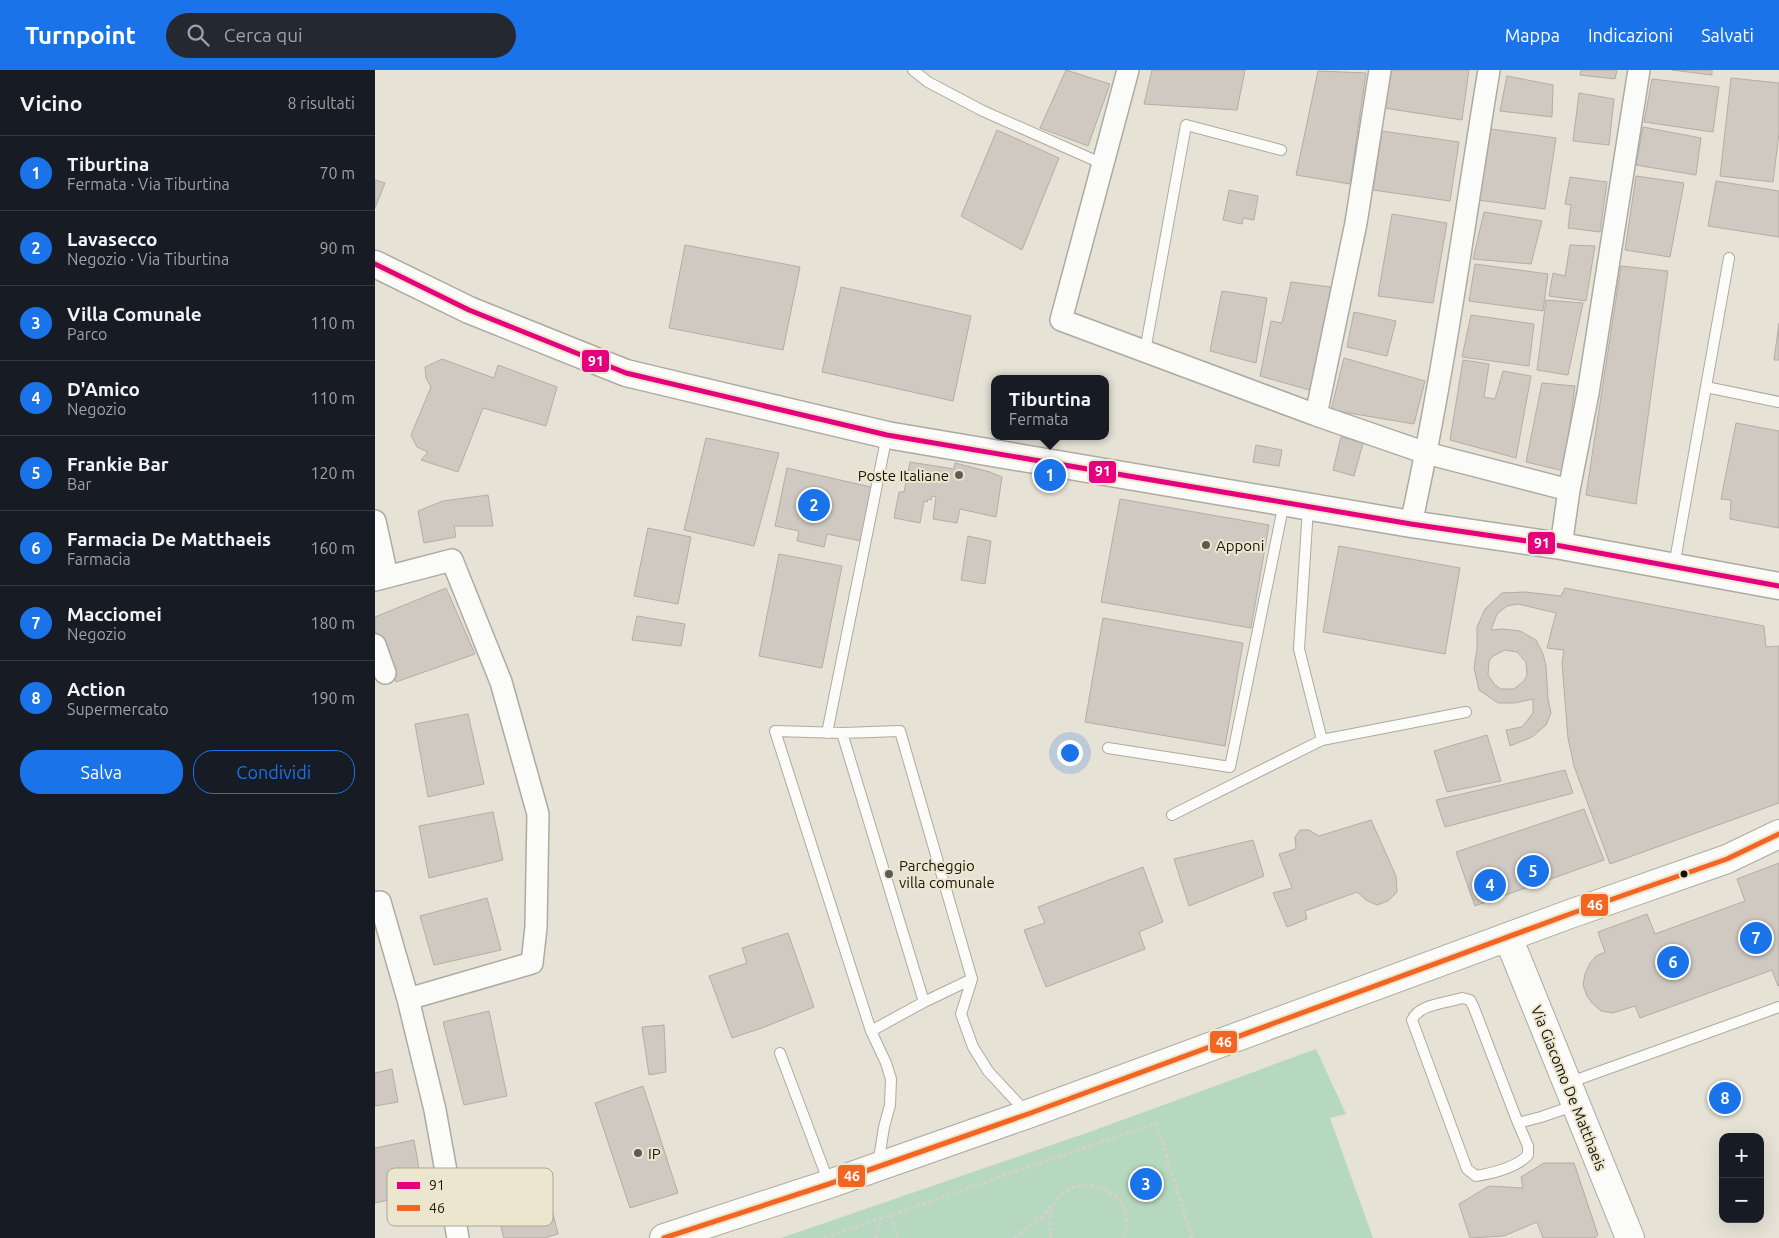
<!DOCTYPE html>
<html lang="it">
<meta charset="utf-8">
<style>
:root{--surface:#171b24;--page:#242831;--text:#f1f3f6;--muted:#9ea1a6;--line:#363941;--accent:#1a73e8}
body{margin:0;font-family:Ubuntu,sans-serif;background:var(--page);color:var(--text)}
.controls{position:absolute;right:15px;bottom:15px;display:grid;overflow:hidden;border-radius:10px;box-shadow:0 5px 20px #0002}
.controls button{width:45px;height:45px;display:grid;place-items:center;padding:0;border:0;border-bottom:1px solid var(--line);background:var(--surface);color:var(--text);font:25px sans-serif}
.you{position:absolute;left:694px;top:682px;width:18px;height:18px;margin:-12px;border:4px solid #fff;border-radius:50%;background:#1a73e8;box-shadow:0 0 0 8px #1a73e833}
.badge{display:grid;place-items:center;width:32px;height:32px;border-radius:50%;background:var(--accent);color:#fff;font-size:16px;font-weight:700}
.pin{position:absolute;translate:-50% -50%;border:2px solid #fff;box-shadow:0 1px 5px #0006}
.popup{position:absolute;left:616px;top:305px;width:118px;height:65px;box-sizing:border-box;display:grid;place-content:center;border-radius:10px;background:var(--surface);filter:drop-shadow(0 1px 4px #0005);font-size:16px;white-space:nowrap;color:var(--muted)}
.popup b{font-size:19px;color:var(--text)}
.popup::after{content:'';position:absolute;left:50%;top:100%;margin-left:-10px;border:10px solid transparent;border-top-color:var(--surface)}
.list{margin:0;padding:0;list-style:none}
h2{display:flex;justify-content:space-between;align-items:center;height:65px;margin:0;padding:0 20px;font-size:21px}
h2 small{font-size:16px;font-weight:400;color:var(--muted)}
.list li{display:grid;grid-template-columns:32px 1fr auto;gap:15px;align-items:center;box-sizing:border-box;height:75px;padding:0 20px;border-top:1px solid var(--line)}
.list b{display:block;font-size:19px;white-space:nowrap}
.list p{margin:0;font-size:16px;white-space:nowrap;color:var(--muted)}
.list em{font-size:16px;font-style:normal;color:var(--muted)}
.actions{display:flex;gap:10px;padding:15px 20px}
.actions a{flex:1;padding:11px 0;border:1px solid var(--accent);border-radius:20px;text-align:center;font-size:18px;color:var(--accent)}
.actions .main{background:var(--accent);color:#fff}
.icon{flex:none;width:28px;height:28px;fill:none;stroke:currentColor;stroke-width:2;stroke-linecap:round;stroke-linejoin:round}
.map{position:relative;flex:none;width:1404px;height:1168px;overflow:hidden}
header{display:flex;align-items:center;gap:30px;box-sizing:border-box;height:70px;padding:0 25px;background:var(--accent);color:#fff}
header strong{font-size:24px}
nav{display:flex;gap:28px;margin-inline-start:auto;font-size:18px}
.search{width:350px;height:45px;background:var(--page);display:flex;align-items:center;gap:12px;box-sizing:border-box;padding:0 18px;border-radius:28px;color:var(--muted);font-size:19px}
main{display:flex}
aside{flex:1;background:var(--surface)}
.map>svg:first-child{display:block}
</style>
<header>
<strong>Turnpoint</strong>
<div class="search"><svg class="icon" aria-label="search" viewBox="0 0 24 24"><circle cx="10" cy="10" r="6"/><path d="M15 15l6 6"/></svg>Cerca qui</div>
<nav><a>Mappa</a><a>Indicazioni</a><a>Salvati</a></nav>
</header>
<main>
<aside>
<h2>Vicino<small>8 risultati</small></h2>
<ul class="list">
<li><span class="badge">1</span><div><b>Tiburtina</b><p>Fermata · Via Tiburtina</p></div><em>70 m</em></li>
<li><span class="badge">2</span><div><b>Lavasecco</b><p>Negozio · Via Tiburtina</p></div><em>90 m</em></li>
<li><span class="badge">3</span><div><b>Villa Comunale</b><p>Parco</p></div><em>110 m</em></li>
<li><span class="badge">4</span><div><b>D'Amico</b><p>Negozio</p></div><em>110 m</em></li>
<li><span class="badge">5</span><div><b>Frankie Bar</b><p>Bar</p></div><em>120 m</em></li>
<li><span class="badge">6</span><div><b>Farmacia De Matthaeis</b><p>Farmacia</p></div><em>160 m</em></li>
<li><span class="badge">7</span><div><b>Macciomei</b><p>Negozio</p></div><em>180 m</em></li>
<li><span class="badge">8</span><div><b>Action</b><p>Supermercato</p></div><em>190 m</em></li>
</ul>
<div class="actions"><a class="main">Salva</a><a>Condividi</a></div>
</aside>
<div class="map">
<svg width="1404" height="1168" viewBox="0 0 1404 1168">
<rect width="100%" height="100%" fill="#e6e2d6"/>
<path fill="#b6d8bf" d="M941 979 971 1044 955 1048 998 1168H406L720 1060Z"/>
<path fill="#cfc9c2" stroke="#b3ada6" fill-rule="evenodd" d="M691 0 735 14 713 76 665 58Z
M777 0H870L862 40 769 34Z
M1017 0H1094L1087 50 1009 38Z
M1206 0H1242L1240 9 1205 5Z
M1297 0H1337V5Z
M943 1 991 3 975 114 921 105Z
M1132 6 1178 15 1177 47 1125 41Z
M1356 8 1404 13V63L1398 112 1345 106Z
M1277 9 1344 17 1338 62 1269 52Z
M1204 23 1239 29 1234 75 1198 71Z
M1268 57 1326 68 1321 105 1261 95Z
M1116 59 1181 68 1170 139 1103 130Z
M622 60 684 88 647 180 586 146Z
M1007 61 1084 72 1075 131 998 120Z
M1261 106 1309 113 1295 187 1250 180Z
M1195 107 1232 112 1225 162 1193 158 1196 135 1190 134Z
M0 110 10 113 0 138Z
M1341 111 1404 121V167L1333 156Z
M854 120 883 126 879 150 868 148 867 154 848 150Z
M1109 142 1167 151 1156 194 1098 189Z
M1017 144 1072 153 1058 233 1003 226Z
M310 175 425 197 408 280 294 258Z
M1195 175 1220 176 1211 231 1174 226 1178 203 1190 206Z
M1100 194 1173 204 1168 241 1094 231Z
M1246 196 1293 201 1261 434 1211 425Z
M916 212 956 217 938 321 885 306 896 251 907 253Z
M466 217 596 246 578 331 447 302Z
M847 221 892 228 881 293 835 281Z
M1171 230 1208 233 1193 305 1162 300Z
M979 242 1021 251 1012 286 972 277Z
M1096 245 1159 254 1154 296 1087 287Z
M1404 253V290H1399Z
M969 288 1050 311 1039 354 956 340Z
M67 289 119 308 123 295 182 317 171 356 108 338 83 402 46 390 53 382 42 377 36 365 56 317 51 308 50 297Z
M1088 290 1114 294 1109 327 1120 329 1128 301 1156 306 1141 388 1075 370Z
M1167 313 1200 316 1189 401 1151 392Z
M1361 353 1404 361V458L1355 449 1356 430 1346 429Z
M966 367 988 373 979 406 958 400Z
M331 368 404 383 379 476 309 460Z
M881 375 907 380 904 396 878 392Z
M535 392 579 399 580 393 615 402 627 407 621 447 585 439 582 453 558 449 561 427 557 426 556 430 553 429 552 432 549 431 545 453 519 448 524 422H529Z
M412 398 496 417 486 471 452 464 449 477 422 471 424 461 400 456Z
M113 425 118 456H79L81 467 49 473 43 441 68 431Z
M745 429 894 455 876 558 726 532Z
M273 458 316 467 303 534 259 526Z
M593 466 616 471 610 514 586 510Z
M964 476 1085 498 1070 584 948 562Z
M404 484 467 496 447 598 384 586Z
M71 518 100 584 21 612 0 561V547Z
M1190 518 1389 556 1391 577 1404 576V733L1235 794 1199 696 1193 668 1187 593 1189 580 1172 578 1181 543 1143 534 1132 536 1122 544 1116 560 1129 559 1145 561 1161 570 1168 584 1171 595 1173 629 1176 643 1171 655 1157 667 1135 676 1131 660 1147 657 1158 643V629L1140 633H1123L1104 620 1099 598 1102 579V557L1110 539 1127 523 1150 522 1186 526ZM1130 580 1142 582 1151 592 1152 605 1149 611 1139 619H1126L1120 615 1113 605 1114 591 1118 586Z
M262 546 310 554 306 576 257 570Z
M728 548 868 573 850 676 710 652Z
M93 644 109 714 53 727 40 654Z
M1112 665 1126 711 1072 722 1059 681Z
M1190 700 1198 723 1070 757 1061 730Z
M1209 739 1229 790 1100 836 1081 782Z
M118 742 128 790 54 808 44 756Z
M996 750 1021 806 1022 822 1013 831 1002 835 991 830 982 822 930 841 932 849 912 857 898 823 917 818 904 784 921 779 920 767 925 760H934L944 766Z
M878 770 889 806 814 836 799 789Z
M1404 793V915L1403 916 1397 900 1265 948 1260 936 1238 943 1226 941 1217 933 1212 926 1208 915 1210 904 1215 893 1221 886 1230 882 1223 862 1272 844 1280 864 1370 831 1362 809Z
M768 797 788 852 764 862 770 879 671 917 649 860 670 853 663 837Z
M112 828 126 880 59 895 45 846Z
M413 863 439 937 387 958 357 968 334 906 372 893 367 878Z
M114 941 132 1026 89 1035 68 952Z
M289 955 291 1002 274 1005 267 957Z
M17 999 23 1032 0 1036V1003Z
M268 1016 303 1123 255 1138 220 1033Z
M39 1070 48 1122 0 1133V1078Z
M1169 1093H1199L1223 1165 1220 1168H1168L1162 1152 1129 1166 1095 1168 1084 1134 1114 1116 1148 1118 1146 1107Z
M170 1112 183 1164 169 1168H129L118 1127Z"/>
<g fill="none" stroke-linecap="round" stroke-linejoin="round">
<defs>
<path id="service" d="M538 0 553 12 608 41 728 94
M770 281 811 55 906 80
M1331 317 1404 332
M933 438 924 579 947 670 1091 642
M1299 496 1354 188
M400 661 467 663 525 661 597 909 549 932 496 961Z
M452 663 512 365
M467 663 549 932
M733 678 855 697 909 433
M797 745 947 670
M597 909 586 944 598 977 613 1001 651 1042
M1087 928 1095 930 1099 938 1143 1053 1153 1076V1085C1141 1098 1118 1103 1101 1106L1092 1099 1037 950C1044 934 1071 933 1087 928Z
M496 961 511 993 516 1009 515 1035 509 1057 503 1095
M405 983 454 1113
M1193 1013 1404 937
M1143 1053 1166 1047 1201 1035"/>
<path id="minor" d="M753 0 686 250 941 345 1051 383 1194 420
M941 345 981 153 1005 0
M0 451 12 506
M1036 454C1069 304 1089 152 1114 0
M1186 476 1194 420 1213 323 1264 0
M0 510 77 490 126 612 163 744 161 857 157 893 33 929
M0 575 10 603
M0 833 5 832 33 929 60 1040 83 1168"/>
<path id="tertiary" d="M0 194 94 240 251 303 512 365 1036 454 1186 476 1404 516"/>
<path id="secondary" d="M1133 867 1255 1168
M289 1168 454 1114 653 1044 1195 844 1352 789 1404 764"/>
</defs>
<use href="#service" stroke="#adaaa1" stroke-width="12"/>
<use href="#minor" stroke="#adaaa1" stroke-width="24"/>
<use href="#tertiary" stroke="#adaaa1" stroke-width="29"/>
<use href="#secondary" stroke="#adaaa1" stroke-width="30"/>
<path stroke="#d2d1ce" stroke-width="3" stroke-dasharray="4 2.5" stroke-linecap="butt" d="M515 1145 523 1168
M449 1168 781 1053 817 1168
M501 1168 506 1148
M639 1168 668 1146 677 1135
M676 1168C661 1089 773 1108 748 1168"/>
<use href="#service" stroke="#fbfbf9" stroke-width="10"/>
<use href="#minor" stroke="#fbfbf9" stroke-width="21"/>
<use href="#tertiary" stroke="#fbfbf9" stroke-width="26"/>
<use href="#secondary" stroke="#fbfbf9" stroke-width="28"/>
<defs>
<path id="bus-1" d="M0 194 94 240 251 303 512 365 1036 454 1186 476 1404 516"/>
<path id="bus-2" d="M289 1168 454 1114 653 1044 1195 844 1352 789 1404 764"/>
</defs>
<use href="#bus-1" stroke="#ede6cf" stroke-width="9"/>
<use href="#bus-2" stroke="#ede6cf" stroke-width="9"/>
<use href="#bus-1" stroke="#e5007d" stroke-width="5"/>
<use href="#bus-2" stroke="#f26522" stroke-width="5"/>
</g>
<g fill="#5f5b52" stroke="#ede6cf" stroke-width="2">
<circle cx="584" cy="405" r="5"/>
<circle cx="831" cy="475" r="5"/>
<circle cx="514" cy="804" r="5"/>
<circle cx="263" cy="1083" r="5"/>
</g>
<circle fill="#16130b" stroke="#ede6cf" stroke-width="2" cx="1309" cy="804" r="4.5"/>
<g text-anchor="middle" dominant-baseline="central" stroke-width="4" stroke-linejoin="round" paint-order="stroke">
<g font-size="15" fill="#16130b" stroke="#ede6cf" text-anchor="start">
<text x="574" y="405" text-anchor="end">Poste Italiane</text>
<text x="841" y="475">Apponi</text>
<text x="524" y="795">Parcheggio<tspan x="524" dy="17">villa comunale</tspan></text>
<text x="273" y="1083">IP</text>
</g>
<g font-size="15" fill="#16130b" stroke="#ede6cf">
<text transform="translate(1194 1018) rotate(68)">Via Giacomo De Matthaeis</text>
</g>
</g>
<rect x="12" y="1098" width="166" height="58" rx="8" fill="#ede6cf" stroke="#aca794" stroke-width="1"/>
<rect x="22" y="1112" width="23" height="7" fill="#e5007d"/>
<rect x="22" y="1135" width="23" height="6" fill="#f26522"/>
<g font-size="14" fill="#16130b">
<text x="54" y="1120">91</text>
<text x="54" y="1143">46</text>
</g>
<g stroke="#ede6cf" stroke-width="2">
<rect x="206" y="279" width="29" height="24" rx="5" fill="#e5007d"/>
<rect x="713" y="390" width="29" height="24" rx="5" fill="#e5007d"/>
<rect x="1152" y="461" width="29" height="24" rx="5" fill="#e5007d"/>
<rect x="1205" y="823" width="29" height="24" rx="5" fill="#f26522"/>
<rect x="834" y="960" width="29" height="24" rx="5" fill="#f26522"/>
<rect x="462" y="1094" width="29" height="24" rx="5" fill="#f26522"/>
</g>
<g font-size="14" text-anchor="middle" font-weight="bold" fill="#fff">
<text x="221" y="296">91</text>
<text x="728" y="406">91</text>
<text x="1167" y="478">91</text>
<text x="1220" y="840">46</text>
<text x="849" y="977">46</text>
<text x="477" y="1111">46</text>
</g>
</svg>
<div class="controls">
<button>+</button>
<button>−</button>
</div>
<div class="you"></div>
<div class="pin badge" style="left:675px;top:405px">1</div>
<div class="popup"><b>Tiburtina</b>Fermata</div>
<div class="pin badge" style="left:439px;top:435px">2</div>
<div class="pin badge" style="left:771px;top:1114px">3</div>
<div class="pin badge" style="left:1115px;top:815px">4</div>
<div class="pin badge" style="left:1158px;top:801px">5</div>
<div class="pin badge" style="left:1298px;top:892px">6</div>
<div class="pin badge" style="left:1381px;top:868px">7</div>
<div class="pin badge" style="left:1350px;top:1028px">8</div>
</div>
</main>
